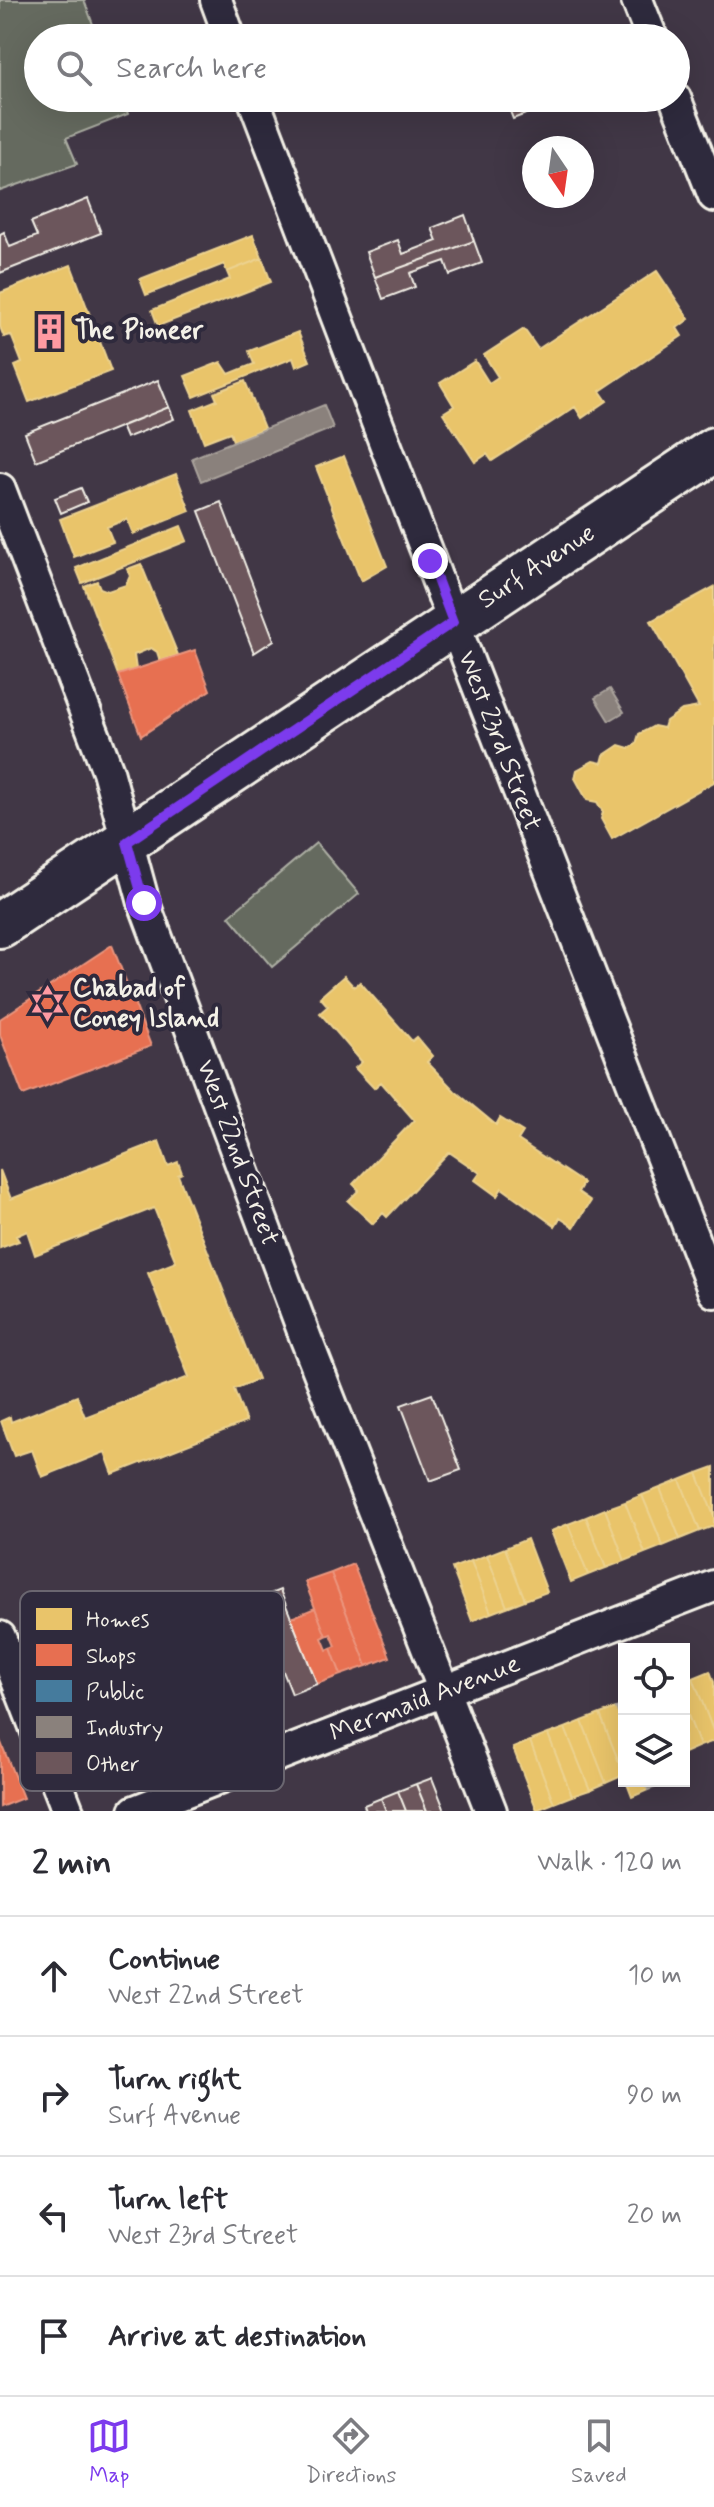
<!DOCTYPE html>
<meta charset="utf-8">
<style>
:root{--surface:#fff;--page:#f2f2f3;--text:#2b2b33;--muted:#7c7c81;--line:#e1e1e2;--accent:#7c3aed}
body{margin:0;font-family:Mynerve,sans-serif;background:var(--page);color:var(--text)}
.controls{position:absolute;right:24px;bottom:24px;display:grid;overflow:hidden;border-radius:0px;box-shadow:0 8px 32px #0002}
.controls button{width:72px;height:72px;display:grid;place-items:center;padding:0;border:0;border-bottom:2px solid var(--line);background:var(--surface);color:var(--text);font:40px sans-serif}
.compass{position:absolute;left:522px;top:136px;width:72px;height:72px;border-radius:50%;background:var(--surface);box-shadow:0 8px 32px #0002;rotate:167deg}
.stop{position:absolute;width:24px;height:24px;margin:-18px;border:6px solid #7c3aed;border-radius:50%;background:#fff}
.stop.end{background:#7c3aed;border-color:#fff;box-shadow:0 2px 8px #0008}
.list{margin:0;padding:0;list-style:none}
h2{display:flex;justify-content:space-between;align-items:center;height:104px;margin:0;padding:0 32px;font-size:34px}
h2 small{font-size:26px;font-weight:400;color:var(--muted)}
.list li{display:grid;grid-template-columns:52px 1fr auto;gap:24px;align-items:center;box-sizing:border-box;height:120px;padding:0 32px;border-top:2px solid var(--line)}
.list b{display:block;font-size:30px;white-space:nowrap}
.list p{margin:0;font-size:26px;white-space:nowrap;color:var(--muted)}
.list em{font-size:26px;font-style:normal;color:var(--muted)}
.icon{flex:none;width:44px;height:44px;fill:none;stroke:currentColor;stroke-width:2;stroke-linecap:round;stroke-linejoin:round}
.map{position:relative;flex:none;width:714px;height:1811px;overflow:hidden}
.search{position:absolute;background:var(--surface);box-shadow:0 8px 32px #0002;left:24px;right:24px;top:24px;height:88px;display:flex;align-items:center;gap:20px;box-sizing:border-box;padding:0 28px;border-radius:44px;color:var(--muted);font-size:30px}
.sheet{height:584px;background:var(--surface)}
nav{display:flex;justify-content:space-around;align-items:center;box-sizing:border-box;height:112px;border-top:2px solid var(--line);background:var(--surface);font-size:22px;color:var(--muted)}
nav a{display:grid;justify-items:center;gap:4px}
nav .on{color:var(--accent)}
.map>svg:first-child{display:block}
</style>
<div class="map">
<svg width="714" height="1811" viewBox="0 0 714 1811">
<rect width="100%" height="100%" fill="#413746"/>
<filter id="ink" filterUnits="userSpaceOnUse"><feTurbulence type="fractalNoise" baseFrequency=".0125" numOctaves="2"/><feDisplacementMap in="SourceGraphic" scale="16" xChannelSelector="R" yChannelSelector="G"/><feConvolveMatrix kernelMatrix="1 2 1 2 8 2 1 2 1" color-interpolation-filters="sRGB"/></filter>
<g filter="url(#ink)">
<path fill="#656b5e" stroke="#acaea3" stroke-width="2" d="M0 0H84L98 38H38V98H122L128 114 66 138 77 164 0 191Z
M316 843 359 894 272 967 229 916Z"/>
<path fill="#e9c46a" stroke="#ecd290" stroke-width="2" d="M253 235 262 258 227 272 224 264 146 295 140 279Z
M262 258 271 282 158 326 152 310 230 279 227 272Z
M71 265 111 371 29 402 15 366 22 363 11 335 4 337 0 327V293Z
M657 271 689 319 677 328 682 336 600 391 607 401 582 418 575 407 492 461 487 454 475 462 443 413 454 406 440 383 475 361 489 383 498 377 484 355 524 329 538 349Z
M298 332 310 361 296 367 293 358 194 397 185 376 221 362 229 374 254 364 249 351Z
M245 381 264 428 233 441 230 432 204 442 192 410 217 400 214 393Z
M344 456 387 566 361 581 316 467Z
M176 474 190 511 133 534 127 519 107 527 113 542 74 557 60 519Z
M181 526 187 541 82 583 76 568Z
M141 564 178 655 160 661 157 652 151 648 134 655 136 669 118 675 84 586 97 581 100 588 108 591 126 585 130 576 127 569Z
M714 587V782L612 839 601 819 603 812 597 802 587 800 575 778 577 770 593 761 602 763 604 755 619 745 629 748 636 744 639 734 654 726 664 728 666 721 682 710 699 707 651 621Z
M344 976 354 987 360 982 412 1041 417 1037 433 1056 427 1062 455 1091 496 1125 500 1118 523 1132 518 1140 583 1183 578 1192 591 1201 574 1227 560 1218 555 1226 502 1188 497 1196 475 1180 480 1173 449 1152 387 1217 383 1213 373 1224 348 1201 359 1190 353 1184 414 1120 381 1082 374 1088 355 1068 362 1062 320 1013 328 1006 320 997Z
M159 1141 168 1166 178 1162 182 1173 178 1175 258 1379 234 1389 246 1422 113 1474 105 1452 42 1477 32 1450 14 1456 1 1421 10 1417 11 1422 77 1396 85 1417 189 1377 148 1273 176 1262 154 1208 35 1255 27 1231 16 1236 19 1241 0 1248V1170L11 1199Z
M714 1467V1516L697 1473Z
M697 1473 714 1516V1526L700 1531 680 1480Z
M680 1480 700 1531 680 1539 660 1488Z
M660 1488 680 1539 663 1546 642 1495Z
M642 1495 663 1546 645 1553 625 1502Z
M625 1502 645 1553 625 1561 605 1509Z
M605 1509 625 1561 606 1568 586 1517Z
M586 1517 606 1568 588 1575 568 1524Z
M568 1524 588 1575 571 1582 551 1531Z
M527 1539 547 1592 525 1600 505 1548Z
M505 1548 525 1600 507 1607 487 1555Z
M487 1555 507 1607 491 1613 471 1561Z
M471 1561 491 1613 472 1621 452 1568Z
M710 1671 714 1682V1733L693 1678Z
M693 1678 714 1733V1741L700 1746 684 1705V1681Z
M684 1705 700 1746 684 1753Z
M616 1708 624 1728V1775L600 1714Z
M600 1714 624 1775 606 1783 582 1721Z
M582 1721 606 1783 590 1790 565 1728Z
M565 1728 590 1790 572 1796 548 1734Z
M548 1734 572 1796 554 1803 530 1741Z
M530 1741 554 1803 537 1810 513 1748Z
M626 1781H645L648 1790 632 1797Z"/>
<path fill="#e76f51" stroke="#eb967e" stroke-width="2" d="M195 650 210 690 141 736 118 675Z
M112 945 151 1046 23 1095 0 1035V1019Z
M353 1564 390 1657 367 1666 331 1573Z
M331 1573 367 1666 341 1675 331 1648 336 1646 331 1634 326 1636 305 1582Z
M315 1608 326 1636 322 1638 327 1650 331 1648 341 1675 317 1684 291 1618Z
M0 1740 23 1798 0 1807Z"/>
<path fill="#8a817c" stroke="#aaa39c" stroke-width="2" d="M324 405 333 428 201 481 192 458Z
M610 689 624 712 609 721 595 698Z
M624 1705V1728L616 1708Z
M645 1781H673L648 1790Z"/>
<path fill="#6c565b" stroke="#f4f1e8" stroke-width="2" d="M505 98H567L513 119Z
M88 199 101 233 0 273V234L4 232 10 247 37 236 31 222Z
M465 215 474 241 375 277 366 252 398 240 403 254 437 241 432 228Z
M474 241 482 263 450 275 445 261 410 273 415 287 383 299 375 277Z
M158 380 169 407 36 461 25 433Z
M169 407 174 419 126 438 121 426Z
M81 488 87 502 61 513 55 498Z
M221 502 274 640 254 653 199 511Z
M432 1394 461 1470 430 1481 401 1405Z
M280 1590 317 1684 292 1694 255 1600Z
M432 1778 445 1811H427L416 1784Z
M416 1784 427 1811H406L398 1791Z
M398 1791 406 1811H386L381 1798Z
M381 1798 386 1811H366L364 1805Z"/>
<g fill="none" stroke-linecap="round" stroke-linejoin="round">
<defs>
<path id="street" d="M216 0 230 38
M637 0 652 38
M253 98 474 676 714 1292
M675 98 714 196
M0 489 108 771 144 903 306 1339 491 1811
M0 1637 68 1811
M135 1811 714 1586"/>
<path id="secondary" d="M0 925 714 450"/>
</defs>
<use href="#street" stroke="#f4f1e8" stroke-width="36"/>
<use href="#secondary" stroke="#f4f1e8" stroke-width="50"/>
<use href="#street" stroke="#2f2a3d" stroke-width="30"/>
<use href="#secondary" stroke="#2f2a3d" stroke-width="44"/>
</g>
</g>
<g fill="none" stroke-linecap="round" stroke-linejoin="round" filter="url(#ink)">
<path stroke="#7c3aed" stroke-width="10" d="M144 903 127 842 453 622 430 561"/>
</g>
<defs>
<symbol id="building-bare" viewBox="-9 -9 18 18"><path d="M-4-6H4V6H1V3H-1V6H-4ZM-2.5-4.3h1.7v1.8h-1.7ZM.8-4.3h1.7v1.8H.8ZM-2.5-1h1.7V.8h-1.7ZM.8-1h1.7V.8H.8Z" fill="#ff9aa2" stroke="#2f2a3d" stroke-width="2.5" paint-order="stroke"/></symbol>
<symbol id="synagogue-bare" viewBox="-9 -9 18 18"><path d="M0-6.5L5.6 3.2H-5.6ZM0 6.5L5.6-3.2H-5.6Z" fill="#ff9aa2" stroke="#2f2a3d" stroke-width="2.5" paint-order="stroke"/></symbol>
</defs>
<g fill-rule="evenodd">
<use href="#building-bare" x="24" y="306" width="51" height="51"/>
<use href="#synagogue-bare" x="22" y="978" width="51" height="51"/>
</g>
<g text-anchor="middle" dominant-baseline="central" stroke-width="8" stroke-linejoin="round" paint-order="stroke">
<g font-size="26" font-weight="bold" fill="#f4f1e8" stroke="#2f2a3d" text-anchor="start">
<text x="75" y="331">The Pioneer</text>
<text x="73" y="989">Chabad of<tspan x="73" dy="30">Coney Island</tspan></text>
</g>
<g font-size="26" fill="#f4f1e8" stroke="#2f2a3d">
<text transform="translate(537 567) rotate(-33)">Surf Avenue</text>
<text transform="translate(499 741) rotate(69)">West 23rd Street</text>
<text transform="translate(237 1153) rotate(70)">West 22nd Street</text>
<text transform="translate(425 1699) rotate(-21)">Mermaid Avenue</text>
</g>
</g>
<rect x="20" y="1591" width="264" height="200" rx="12" fill="#2f2a3d" stroke="#6a6670" stroke-width="2"/>
<rect x="36" y="1608" width="36" height="22" fill="#e9c46a"/>
<rect x="36" y="1644" width="36" height="22" fill="#e76f51"/>
<rect x="36" y="1680" width="36" height="22" fill="#457b9d"/>
<rect x="36" y="1716" width="36" height="22" fill="#8a817c"/>
<rect x="36" y="1752" width="36" height="22" fill="#6c565b"/>
<g font-size="22" fill="#f4f1e8">
<text x="86" y="1627">Homes</text>
<text x="86" y="1663">Shops</text>
<text x="86" y="1699">Public</text>
<text x="86" y="1735">Industry</text>
<text x="86" y="1771">Other</text>
</g>
</svg>
<div class="controls">
<button><svg class="icon" aria-label="locate" viewBox="0 0 24 24"><circle cx="12" cy="12" r="6"/><path d="M12 2v4M12 18v4M2 12h4M18 12h4"/></svg></button>
<button><svg class="icon" aria-label="layers" viewBox="0 0 24 24"><path d="M12 4l9 5-9 5-9-5zM3 14l9 5 9-5"/></svg></button>
</div>
<svg class="compass" viewBox="-18 -18 36 36"><path d="M0-13l5 13h-10z" fill="#e53935"/><path d="M0 13l5-13h-10z" fill="#7c7c81"/></svg>
<div class="stop" style="left:144px;top:903px"></div>
<div class="stop end" style="left:430px;top:561px"></div>
<div class="search"><svg class="icon" aria-label="search" viewBox="0 0 24 24"><circle cx="10" cy="10" r="6"/><path d="M15 15l6 6"/></svg>Search here</div>
</div>
<section class="sheet">
<h2>2 min<small>Walk · 120 m</small></h2>
<ul class="list">
<li><svg class="icon" aria-label="ahead" viewBox="0 0 24 24"><path d="M12 20V5M6 11l6-6 6 6"/></svg><div><b>Continue</b><p>West 22nd Street</p></div><em>10 m</em></li>
<li><svg class="icon" aria-label="right" viewBox="0 0 24 24"><path d="M7 20v-9h11M14 6l5 5-5 5"/></svg><div><b>Turn right</b><p>Surf Avenue</p></div><em>90 m</em></li>
<li><svg class="icon" aria-label="left" viewBox="0 0 24 24"><path d="M17 20v-9H6M10 6l-5 5 5 5"/></svg><div><b>Turn left</b><p>West 23rd Street</p></div><em>20 m</em></li>
<li><svg class="icon" aria-label="arrive" viewBox="0 0 24 24"><path d="M6 21V4h12l-3 4 3 4H6"/></svg><div><b>Arrive at destination</b></div></li>
</ul>
</section>
<nav>
<a class="on"><svg class="icon" aria-label="map" viewBox="0 0 24 24"><path d="M3 6l6-2 6 2 6-2v14l-6 2-6-2-6 2zM9 4v14M15 6v14"/></svg>Map</a>
<a><svg class="icon" aria-label="directions" viewBox="0 0 24 24"><path d="M12 3l9 9-9 9-9-9zM9 14v-3h6M13 9l2 2-2 2"/></svg>Directions</a>
<a><svg class="icon" aria-label="saved" viewBox="0 0 24 24"><path d="M7 4h10v16l-5-4-5 4z"/></svg>Saved</a>
</nav>
